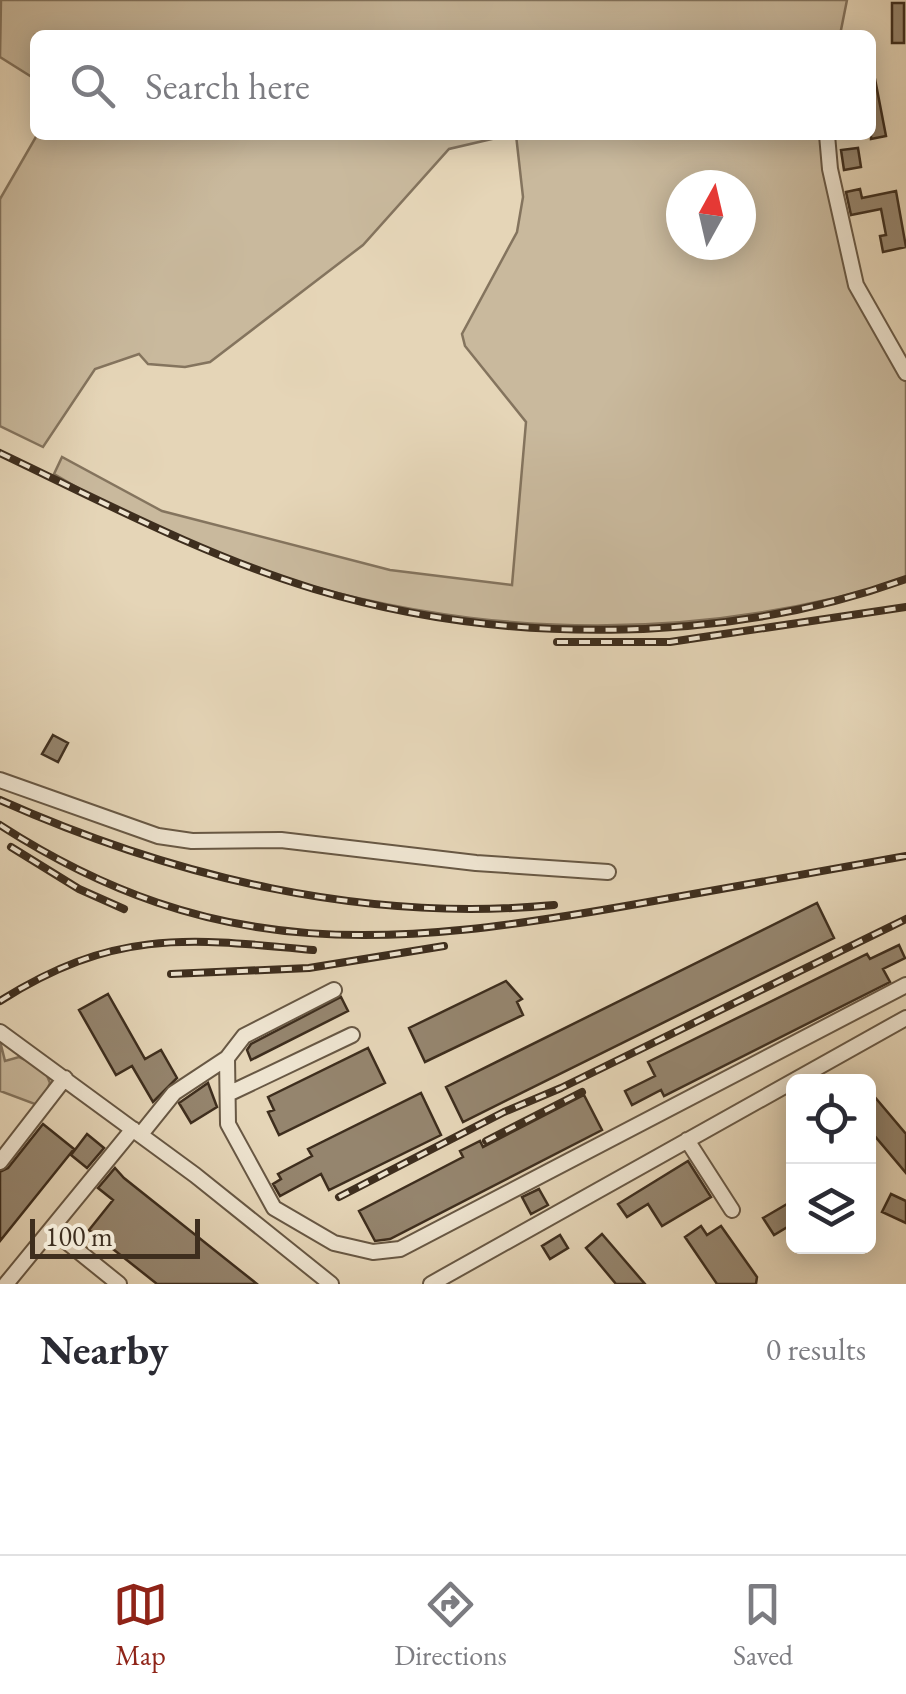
<!DOCTYPE html>
<style>
:root{--surface:#fff;--page:#f7f7f7;--text:#2b2b33;--muted:#7c7c81;--line:#e1e1e2;--accent:#8f2418}
body{margin:0;font-family:"EB Garamond",serif;background:var(--page);color:var(--text)}
.controls{position:absolute;right:30px;bottom:30px;display:grid;overflow:hidden;border-radius:15px;box-shadow:0 5px 25px #0003}
.controls button{width:90px;height:90px;display:grid;place-items:center;padding:0;border:0;border-bottom:2px solid var(--line);background:var(--surface);color:var(--text);font:50px sans-serif}
.compass{position:absolute;left:666px;top:170px;width:90px;height:90px;border-radius:50%;background:var(--surface);box-shadow:0 5px 25px #0003;rotate:8deg}
.scale{position:absolute;left:30px;bottom:25px;width:170px;box-sizing:border-box;padding-left:10px;border:5px solid #3e2e1e;border-top:0;font-size:28px;line-height:35px;white-space:nowrap;color:#3e2e1e;-webkit-text-stroke:8px #eee4d0;paint-order:stroke}
.list{margin:0;padding:0;list-style:none}
h2{display:flex;justify-content:space-between;align-items:center;height:130px;margin:0;padding:0 40px;font-size:42px}
h2 small{font-size:32px;font-weight:400;color:var(--muted)}
.icon{flex:none;width:55px;height:55px;fill:none;stroke:currentColor;stroke-width:2;stroke-linecap:round;stroke-linejoin:round}
.map{position:relative;flex:none;width:906px;height:1284px;overflow:hidden}
.search{position:absolute;background:var(--surface);box-shadow:0 5px 25px #0003;left:30px;right:30px;top:30px;height:110px;display:flex;align-items:center;gap:25px;box-sizing:border-box;padding:0 35px;border-radius:15px;color:var(--muted);font-size:38px}
.sheet{height:270px;background:var(--surface)}
nav{display:flex;justify-content:space-around;align-items:center;box-sizing:border-box;height:140px;border-top:2px solid var(--line);background:var(--surface);font-size:28px;color:var(--muted)}
nav a{display:grid;justify-items:center;gap:5px}
nav .on{color:var(--accent)}
.map>svg:first-child{display:block}
</style>
<div class="map">
<svg width="906" height="1284" viewBox="0 0 906 1284">
<rect width="100%" height="100%" fill="#e5d5b7"/>
<filter id="stains"><feTurbulence type="fractalNoise" baseFrequency=".002" numOctaves="4"/><feColorMatrix values="0 0 0 0 .2 0 0 0 0 .09 0 0 0 0 .02 0 0 0 .5 -.17"/></filter>
<radialGradient id="worn" r=".72"><stop offset=".6" stop-color="#630" stop-opacity="0"/><stop offset="1" stop-color="#630" stop-opacity=".3"/></radialGradient>
<path fill="#c9b99d" stroke="#84745e" stroke-width="2.5" fill-rule="evenodd" d="M847 0 840 35H35V79L0 57 1 0Z
M37 135H509L449 149 363 245 210 362 185 367 148 364 139 354 95 369 43 447 0 426V199Z
M516 135H827L856 285 906 373V579C619 666 312 630 54 474L62 457 162 511 390 570 512 585 526 422 465 346 462 334 517 232 523 197ZM681 185H741V245H681Z
M0 1041 5 1061 19 1057 44 1068 50 1083 40 1106 0 1091Z"/>
<path fill="#95856e" stroke="#3e2e1e" stroke-width="2.5" d="M892 3H904V43H892Z
M875 79 886 136 871 139V80Z
M858 148 861 167 844 170 841 150Z
M860 189 862 198 896 191 906 247 883 252 880 236 886 235 881 209 851 215 846 192Z
M53 735 68 743 58 762 42 754Z
M817 903 834 938 463 1122 446 1087Z
M899 945 905 958 883 969 890 982 664 1096 661 1090 632 1105 625 1091 655 1076 648 1062 867 954 870 959Z
M506 981 522 999 517 1002 523 1015 425 1062 409 1028Z
M108 994 145 1059 161 1050 177 1078 153 1102 132 1066 116 1075 79 1010Z
M341 997 348 1011 251 1060 247 1050 251 1044Z
M368 1048 385 1083 279 1135 268 1112 274 1110 268 1097Z
M208 1083 217 1107 191 1123 179 1103Z
M868 1089 906 1134V1173L868 1128Z
M421 1093 441 1135 329 1190 321 1174 280 1196 273 1184 281 1179 278 1174 312 1156 308 1149Z
M584 1095 602 1130 390 1239 375 1241 359 1211 463 1157 460 1151 480 1141 483 1147Z
M43 1124 74 1149 0 1241V1172L8 1168Z
M87 1134 104 1148 87 1168 71 1155Z
M688 1161 711 1197 662 1226 648 1204 627 1217 618 1204Z
M115 1168 124 1178 257 1284H157L89 1230 113 1200 98 1188Z
M539 1189 548 1205 531 1214 522 1197Z
M891 1194 906 1201V1223L882 1212Z
M794 1200V1223L774 1235 763 1218Z
M701 1226 707 1235 721 1226 757 1277 756 1284H717L685 1237Z
M602 1234 645 1284H616L586 1248Z
M560 1235 568 1248 550 1259 542 1246Z"/>
<g fill="none" stroke-linecap="round" stroke-linejoin="round">
<defs>
<path id="minor" d="M827 135 830 169 856 285 906 373
M0 780 158 836 192 841 281 840 476 863 608 872
M0 1032 195 1175 331 1284
M227 1058 228 1124 274 1208 334 1243 373 1252 400 1249 906 985
M228 1094 352 1035
M141 1134 174 1093 227 1058 244 1036 334 990
M687 1140 732 1210
M0 1162 65 1078
M52 1230 119 1284
M6 1284 133 1129
M431 1284 906 1018"/>
</defs>
<use href="#minor" stroke="#685844" stroke-width="18"/>
<use href="#minor" stroke="#eee4d0" stroke-width="14"/>
<defs>
<path id="rail" d="M0 453C103 502 205 556 314 589 500 645 723 645 906 579
M557 642H670L906 607
M0 800C173 877 364 923 554 905
M0 825C217 965 395 947 637 904 726 888 816 872 906 856
M11 847 79 889 124 909
M171 974 309 968 444 946
M0 1001C114 929 187 938 313 950
M486 1141 582 1092
M339 1197 504 1112 561 1088 906 919"/>
</defs>
<use href="#rail" stroke="#3e2e1e" stroke-width="8"/>
<use href="#rail" stroke="#eee4d0" stroke-width="4" stroke-dasharray="11" stroke-linecap="butt"/>
</g>
<rect width="100%" height="100%" filter="url(#stains)"/>
<rect width="100%" height="100%" fill="url(#worn)"/>
</svg>
<div class="controls">
<button><svg class="icon" aria-label="locate" viewBox="0 0 24 24"><circle cx="12" cy="12" r="6"/><path d="M12 2v4M12 18v4M2 12h4M18 12h4"/></svg></button>
<button><svg class="icon" aria-label="layers" viewBox="0 0 24 24"><path d="M12 4l9 5-9 5-9-5zM3 14l9 5 9-5"/></svg></button>
</div>
<svg class="compass" viewBox="-18 -18 36 36"><path d="M0-13l5 13h-10z" fill="#e53935"/><path d="M0 13l5-13h-10z" fill="#7c7c81"/></svg>
<div class="scale">100 m</div>
<div class="search"><svg class="icon" aria-label="search" viewBox="0 0 24 24"><circle cx="10" cy="10" r="6"/><path d="M15 15l6 6"/></svg>Search here</div>
</div>
<section class="sheet">
<h2>Nearby<small>0 results</small></h2>
<ul class="list">
</ul>
</section>
<nav>
<a class="on"><svg class="icon" aria-label="map" viewBox="0 0 24 24"><path d="M3 6l6-2 6 2 6-2v14l-6 2-6-2-6 2zM9 4v14M15 6v14"/></svg>Map</a>
<a><svg class="icon" aria-label="directions" viewBox="0 0 24 24"><path d="M12 3l9 9-9 9-9-9zM9 14v-3h6M13 9l2 2-2 2"/></svg>Directions</a>
<a><svg class="icon" aria-label="saved" viewBox="0 0 24 24"><path d="M7 4h10v16l-5-4-5 4z"/></svg>Saved</a>
</nav>
